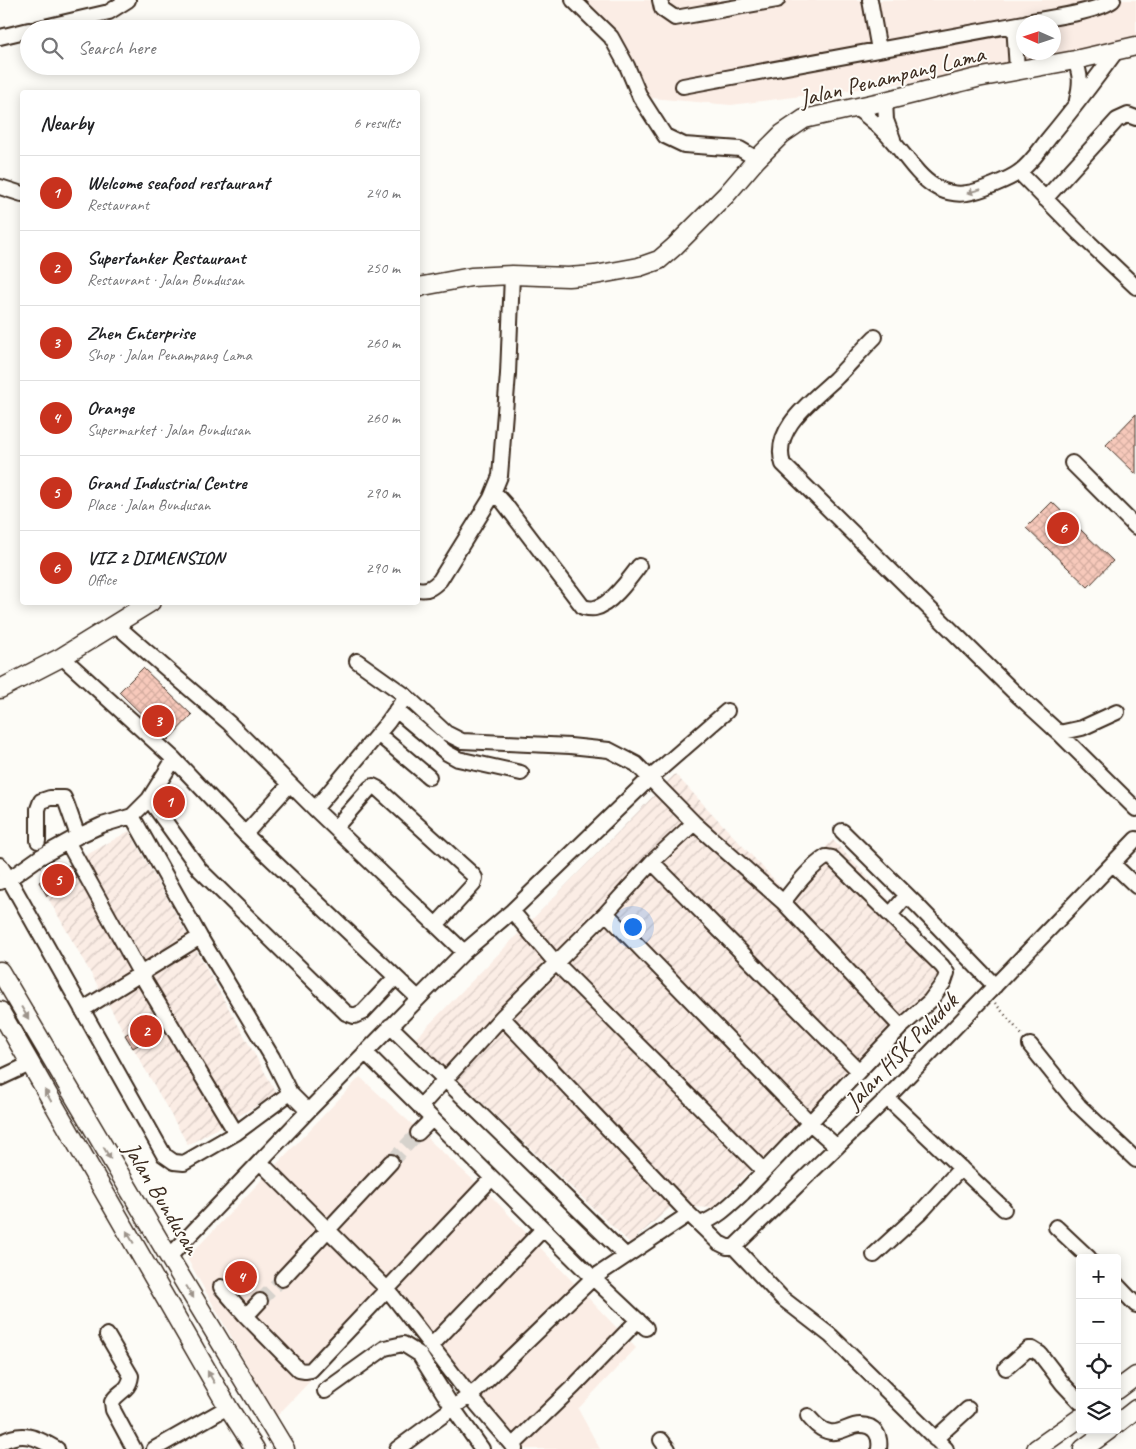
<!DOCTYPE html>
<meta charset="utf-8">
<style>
:root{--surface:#fff;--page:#f6f6f6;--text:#202124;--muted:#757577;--line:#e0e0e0;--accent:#c8321e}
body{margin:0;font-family:Caveat,sans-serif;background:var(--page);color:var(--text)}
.controls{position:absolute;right:15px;bottom:15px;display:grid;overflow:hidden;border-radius:5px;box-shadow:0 2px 12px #0003}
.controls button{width:45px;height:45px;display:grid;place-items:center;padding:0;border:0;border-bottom:1px solid var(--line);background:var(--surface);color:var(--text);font:25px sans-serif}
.compass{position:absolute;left:1016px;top:15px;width:45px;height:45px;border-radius:50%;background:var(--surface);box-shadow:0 2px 12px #0003;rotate:273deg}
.you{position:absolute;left:632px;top:926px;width:18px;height:18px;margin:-12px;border:4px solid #fff;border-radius:50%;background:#1a73e8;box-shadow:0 0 0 8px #1a73e833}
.badge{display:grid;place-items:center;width:32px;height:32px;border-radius:50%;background:var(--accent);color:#fff;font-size:16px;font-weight:700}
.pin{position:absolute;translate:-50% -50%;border:2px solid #fff;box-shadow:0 1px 5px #0006}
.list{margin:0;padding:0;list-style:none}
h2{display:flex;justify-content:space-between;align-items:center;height:65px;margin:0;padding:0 20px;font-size:21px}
h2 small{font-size:16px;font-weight:400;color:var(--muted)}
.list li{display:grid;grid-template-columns:32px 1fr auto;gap:15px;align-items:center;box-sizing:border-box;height:75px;padding:0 20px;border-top:1px solid var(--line)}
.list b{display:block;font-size:19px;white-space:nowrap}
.list p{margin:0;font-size:16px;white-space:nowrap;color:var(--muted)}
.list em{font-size:16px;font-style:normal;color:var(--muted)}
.icon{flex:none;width:28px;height:28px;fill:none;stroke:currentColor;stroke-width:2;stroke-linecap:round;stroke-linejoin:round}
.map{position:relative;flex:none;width:1136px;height:1449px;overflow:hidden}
.search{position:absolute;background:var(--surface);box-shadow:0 2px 12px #0003;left:20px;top:20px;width:400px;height:55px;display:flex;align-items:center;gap:12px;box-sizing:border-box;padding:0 18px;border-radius:28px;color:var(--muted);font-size:19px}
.panel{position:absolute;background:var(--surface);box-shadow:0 2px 12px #0003;left:20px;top:90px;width:400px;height:515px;border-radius:5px}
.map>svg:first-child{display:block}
</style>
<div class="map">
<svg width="1136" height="1449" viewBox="0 0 1136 1449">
<defs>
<pattern id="industrial-furrows" width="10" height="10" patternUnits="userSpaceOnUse" patternTransform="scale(1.25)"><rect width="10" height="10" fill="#fbede5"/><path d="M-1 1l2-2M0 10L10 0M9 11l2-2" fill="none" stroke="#d8cbc4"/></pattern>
<pattern id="building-cross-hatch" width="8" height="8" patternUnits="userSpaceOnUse" patternTransform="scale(1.25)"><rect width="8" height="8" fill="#f7c9bb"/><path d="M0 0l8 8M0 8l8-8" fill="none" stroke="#d5ada0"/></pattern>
</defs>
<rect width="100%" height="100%" fill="#fdfcf7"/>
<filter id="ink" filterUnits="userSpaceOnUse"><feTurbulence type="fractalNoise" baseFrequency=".02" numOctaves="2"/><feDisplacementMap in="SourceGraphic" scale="10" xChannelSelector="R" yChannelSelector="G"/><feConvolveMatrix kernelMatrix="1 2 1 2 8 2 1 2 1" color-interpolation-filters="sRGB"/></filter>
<g filter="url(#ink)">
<path fill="#fbede5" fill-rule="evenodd" d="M578 0H1136V46L1017 69 731 105 640 97 611 37ZM1024 22H1054V52H1024Z
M360 1077 493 1198 636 1348 578 1409 600 1449H516L391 1296 276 1417 187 1258Z"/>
<path fill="url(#industrial-furrows)" d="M675 774 784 890 833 840 952 968 713 1208 672 1206 630 1243 415 1039Z
M129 831 277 1094 188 1145 39 882Z"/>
<path fill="url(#building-cross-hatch)" stroke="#3b2a1e" d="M1136 414V474L1106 445Z
M1052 502 1113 561 1088 587 1026 528Z
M143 668 192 715 168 740 119 692Z
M70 865 77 878 47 896 39 882Z
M156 1016 164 1030 133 1048 125 1035Z"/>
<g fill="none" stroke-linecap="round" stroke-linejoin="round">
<path stroke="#d6d2cc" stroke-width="14" stroke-dasharray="14 7" stroke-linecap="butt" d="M391 1162 418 1133
M260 1301 282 1279"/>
<defs>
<path id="minor" d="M573 0 611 37 627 66 640 97 665 136 684 145 740 149 757 159
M660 0 662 9 675 18 777 0
M870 0 879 50
M1027 22C1048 18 1098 12 1113 0
M1014 25 1017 69
M36 29 109 12 128 0
M0 37 29 30
M1075 60C1081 76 1081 83 1077 100
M683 86 1024 23
M885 101 886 120 893 139
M856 108C870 118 884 130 895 144 907 158 918 176 934 186 943 192 956 195 967 193 978 192 1010 179 1019 172 1031 164 1040 149 1049 138 1073 109 1095 80 1117 50
M1019 172 1079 233 1136 287
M0 187 22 194
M1045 199 1117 120 1128 115 1136 118
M875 337C861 351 848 366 835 379 813 400 771 429 783 464L1012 690 1059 733 1136 809
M1072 463 1136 527
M494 492 504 503 583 607C587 608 592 609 595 608 611 605 630 578 639 566
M418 589C428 591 433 587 440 580L491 498 500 476 508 374 512 275
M116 625 229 723 315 809 464 952
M62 657 174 759 245 834 418 998
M357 661 406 696 446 733 462 741 570 746 609 750 636 764 694 823 783 902 901 1027
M396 710 447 753 458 759 521 773
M1059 733 1082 728 1117 712
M378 734 429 777
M149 799 200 870 346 1013 354 1016 363 1012 395 978
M315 809 388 722 406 696
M132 816 200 937 272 1057 290 1093 308 1111
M335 828 370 788 373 786 377 788 472 874 475 878 473 885 436 925
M842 831 917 905 995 986
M245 834 290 784
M38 841V809L41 801 50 798H64L67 805 78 836
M68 843 140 973 236 1133
M652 862 859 1071
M1113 864 1136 886
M0 865 9 879 164 1155 174 1162 184 1163 236 1133 290 1093
M0 882 9 879 40 857 78 836 102 825 132 816 149 799 174 759
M512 911 556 963 764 1171
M606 913 810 1123 837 1147
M890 915 907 895
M82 1010 200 937
M502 1017 689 1214 719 1243 727 1247H734L887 1098 1136 839
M390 1026 626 1256
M1030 1045 1079 1106 1136 1160
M365 1052 593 1278 646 1328
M0 1078 30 1064
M887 1098 1004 1209
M420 1107 502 1017 606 913 652 862 694 823
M418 1133 432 1119
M260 1162 388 1290 470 1396 515 1449
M700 1224C717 1218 729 1206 743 1193L859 1071 901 1027 930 1001 944 982 947 973 942 966 832 858 826 857C809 868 796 886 783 902
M1056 1227 1089 1258
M734 1247 782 1298 831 1336 946 1449
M874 1255 921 1212 961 1168
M169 1257 308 1111 464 952 512 911 650 778 727 711
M282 1279 391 1162
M1117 1285 1136 1305
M221 1287 246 1316 299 1370 305 1371 311 1370 492 1178
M246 1316 260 1301
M107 1335 131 1376C129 1392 119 1390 112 1402L113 1410 134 1449
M431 1346 543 1229
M1006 1368 1028 1349H1032L1040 1354 1063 1384 1080 1402
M325 1391 385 1348 403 1344 419 1354 453 1408 482 1449
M808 1416C814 1423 820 1430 830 1432 841 1434 849 1425 860 1425 875 1425 881 1436 879 1449
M935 1439 968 1409
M661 1440 668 1449
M0 1443C22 1430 36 1437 57 1449
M512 1446 574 1386 638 1320
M154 1449 228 1407
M397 1449 477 1390 593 1278 689 1214"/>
<path id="major" d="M418 288 423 286 471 277 512 275 568 277 595 275 639 267 659 260 674 247 726 195 757 159 782 134 804 119 885 101 977 78 1075 60 1136 46
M0 689 62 657 151 602
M0 971 169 1257 285 1449
M0 1011 228 1407 255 1449
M1117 1390 1136 1376
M1117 1424 1136 1409
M1036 1449 1080 1418
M1083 1449 1109 1430"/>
</defs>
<use href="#minor" stroke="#3b2a1e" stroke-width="18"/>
<use href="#major" stroke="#3b2a1e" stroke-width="21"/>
<path stroke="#3b2a1e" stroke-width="2.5" stroke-dasharray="1 4" stroke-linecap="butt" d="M995 1003 1022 1035"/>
<use href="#minor" stroke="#fdfcf7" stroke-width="14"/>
<use href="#major" stroke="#fdfcf7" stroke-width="18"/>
</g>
<defs><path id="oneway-solid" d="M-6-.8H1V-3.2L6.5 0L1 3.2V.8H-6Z" transform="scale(1.25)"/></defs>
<g fill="#9c938a">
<use href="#oneway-solid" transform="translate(974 191) rotate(164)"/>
<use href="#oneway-solid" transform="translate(25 1013) rotate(59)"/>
<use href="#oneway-solid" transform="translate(48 1096) rotate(-120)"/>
<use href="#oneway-solid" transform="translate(107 1153) rotate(59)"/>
<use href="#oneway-solid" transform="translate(130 1237) rotate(-120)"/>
<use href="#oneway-solid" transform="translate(190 1292) rotate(59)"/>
<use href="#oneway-solid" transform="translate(211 1377) rotate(-120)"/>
</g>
</g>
<g text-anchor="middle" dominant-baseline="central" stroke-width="4" stroke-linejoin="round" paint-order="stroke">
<g font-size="24" fill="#3b2a1e" stroke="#fdfcf7">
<text transform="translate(892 76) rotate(-14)">Jalan Penampang Lama</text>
<text transform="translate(901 1051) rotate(-46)">Jalan HSK Puluduk</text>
<text transform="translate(162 1198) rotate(59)">Jalan Bundusan</text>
</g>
</g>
</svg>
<div class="controls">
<button>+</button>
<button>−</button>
<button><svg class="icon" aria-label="locate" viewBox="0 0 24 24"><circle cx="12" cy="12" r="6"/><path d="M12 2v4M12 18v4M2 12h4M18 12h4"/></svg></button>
<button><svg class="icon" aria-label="layers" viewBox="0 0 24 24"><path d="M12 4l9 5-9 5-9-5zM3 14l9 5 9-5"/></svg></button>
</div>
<svg class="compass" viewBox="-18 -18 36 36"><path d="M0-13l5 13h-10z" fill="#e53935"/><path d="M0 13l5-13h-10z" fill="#757577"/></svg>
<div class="you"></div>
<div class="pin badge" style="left:169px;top:802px">1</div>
<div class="pin badge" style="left:146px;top:1031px">2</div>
<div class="pin badge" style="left:158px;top:721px">3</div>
<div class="pin badge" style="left:241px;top:1277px">4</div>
<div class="pin badge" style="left:58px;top:880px">5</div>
<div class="pin badge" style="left:1063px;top:528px">6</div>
<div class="search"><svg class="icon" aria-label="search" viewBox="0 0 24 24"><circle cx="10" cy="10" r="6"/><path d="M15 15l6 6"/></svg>Search here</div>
<section class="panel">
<h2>Nearby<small>6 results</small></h2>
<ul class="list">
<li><span class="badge">1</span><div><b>Welcome seafood restaurant</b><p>Restaurant</p></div><em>240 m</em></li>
<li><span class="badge">2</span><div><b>Supertanker Restaurant</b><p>Restaurant · Jalan Bundusan</p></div><em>250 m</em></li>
<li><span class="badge">3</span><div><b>Zhen Enterprise</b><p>Shop · Jalan Penampang Lama</p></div><em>260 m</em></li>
<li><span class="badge">4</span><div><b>Orange</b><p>Supermarket · Jalan Bundusan</p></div><em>260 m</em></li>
<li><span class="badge">5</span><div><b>Grand Industrial Centre</b><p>Place · Jalan Bundusan</p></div><em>290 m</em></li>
<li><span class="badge">6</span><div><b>VIZ 2 DIMENSION</b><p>Office</p></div><em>290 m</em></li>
</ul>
</section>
</div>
